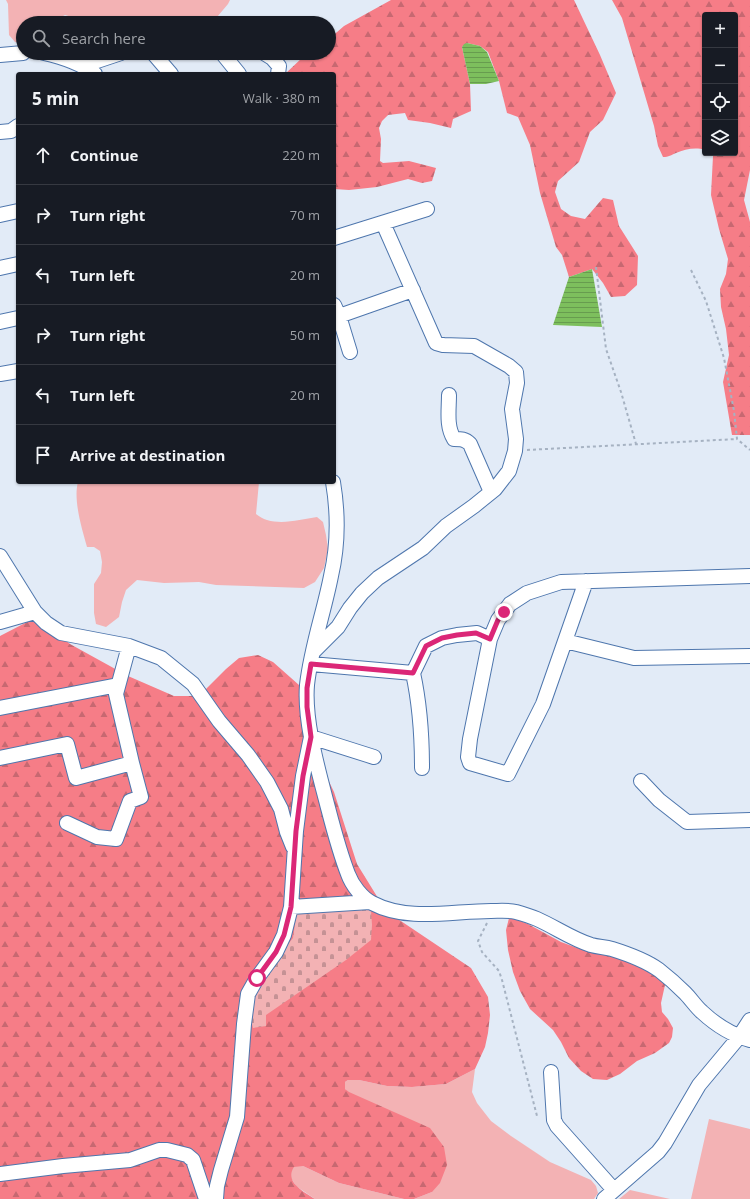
<!DOCTYPE html>
<meta charset="utf-8">
<style>
:root{--surface:#171b24;--page:#242831;--text:#f1f3f6;--muted:#9ea1a6;--line:#363941}
body{margin:0;font-family:"Open Sans",sans-serif;background:var(--page);color:var(--text)}
.controls{position:absolute;right:12px;top:12px;display:grid;overflow:hidden;border-radius:4px;box-shadow:0 1px 3px #0004}
.controls button{width:36px;height:36px;display:grid;place-items:center;padding:0;border:0;border-bottom:1px solid var(--line);background:var(--surface);color:var(--text);font:20px sans-serif}
.stop{position:absolute;width:12px;height:12px;margin:-9px;border:3px solid #db2777;border-radius:50%;background:#fff}
.stop.end{background:#db2777;border-color:#fff;box-shadow:0 1px 4px #0008}
.list{margin:0;padding:0;list-style:none}
h2{display:flex;justify-content:space-between;align-items:center;height:52px;margin:0;padding:0 16px;font-size:17px}
h2 small{font-size:13px;font-weight:400;color:var(--muted)}
.list li{display:grid;grid-template-columns:26px 1fr auto;gap:12px;align-items:center;box-sizing:border-box;height:60px;padding:0 16px;border-top:1px solid var(--line)}
.list b{display:block;font-size:15px;white-space:nowrap}
.list em{font-size:13px;font-style:normal;color:var(--muted)}
.icon{flex:none;width:22px;height:22px;fill:none;stroke:currentColor;stroke-width:2;stroke-linecap:round;stroke-linejoin:round}
.map{position:relative;flex:none;width:750px;height:1199px;overflow:hidden}
.search{position:absolute;background:var(--surface);box-shadow:0 1px 3px #0004;left:16px;top:16px;width:320px;height:44px;display:flex;align-items:center;gap:10px;box-sizing:border-box;padding:0 14px;border-radius:22px;color:var(--muted);font-size:15px}
.panel{position:absolute;background:var(--surface);box-shadow:0 1px 3px #0004;left:16px;top:72px;width:320px;height:412px;border-radius:4px}
.map>svg:first-child{display:block}
</style>
<div class="map">
<svg width="750" height="1199" viewBox="0 0 750 1199">
<defs>
<pattern id="forest-firs" width="22" height="20" patternUnits="userSpaceOnUse"><rect width="22" height="20" fill="#f67d87"/><path d="M5 1l3.5 6h-7zM16 11l3.5 6h-7z" fill="#c76871"/></pattern>
<pattern id="cemetery-stones" width="16" height="16" patternUnits="userSpaceOnUse"><rect width="16" height="16" fill="#f3b2b4"/><path d="M2 7V4a2 2 0 0 1 4 0v3zM10 15v-3a2 2 0 0 1 4 0v3z" fill="#c59295"/></pattern>
<pattern id="water-rules" width="6" height="5" patternUnits="userSpaceOnUse"><rect width="6" height="5" fill="#7dbf5d"/><path d="M0 2.5h6" fill="none" stroke="#679c4f"/></pattern>
</defs>
<rect width="100%" height="100%" fill="#e2ebf7"/>
<path fill="#f3b2b4" d="M6 0H230L228 4 212 23 190 21 163 23H86L82 20 65 15 50 23H23V43L15 42 9 35 8 4Z
M78 482H259L256 514C259 516 263 519 267 520 284 525 301 519 317 517L323 522 326 535 328 549 324 568 315 582 304 588 216 585 199 582 164 583 137 580 126 590 122 602 119 617 106 627 96 624 94 613V584L101 573 102 562 100 551 94 547H87C82 529 73 500 78 482Z
M475 1069 472 1092 477 1103 491 1121 511 1136 550 1162 591 1180 596 1186 598 1193 594 1199H414L432 1192 345 1089V1082L348 1080H359L387 1086 412 1087 446 1084Z
M709 1119 750 1129V1199H691Z
M294 1166H303L339 1183 404 1199H315L296 1186 291 1178V1171Z
M630 1190 670 1199H619Z"/>
<path fill="url(#forest-firs)" d="M391 0H574L600 55 616 93 603 120 590 132 579 162 558 181 555 192 561 209 571 216 585 219 603 198 613 200 619 226 638 256 637 285 625 296 611 297 603 283 592 269 569 277 562 255 556 247 540 193 530 145 518 117 507 113 499 81 488 52 480 46 467 43 462 47 470 84 471 111 453 119 451 128 430 123 408 120 405 113 388 115 382 121 379 128 381 139 380 161 383 163 409 161 436 168 432 181 422 183 408 179 377 187 349 190 334 189V74H285L303 57 309 53H329V39L344 26Z
M612 0H750V170L744 200 750 222V435H732L723 382 729 355 726 329 721 307 720 289 726 274 728 259 719 229 711 195 713 156 710 153H735V15H705V150C696 147 685 149 676 153 671 155 669 157 663 157L658 146 654 126 622 18Z
M29 621H41L70 644 128 676 174 696H194L202 693 226 669 239 658 258 655 273 662 299 685 313 706 316 754 334 792 357 864 386 911 471 968 488 997 490 1015 488 1033 485 1047 475 1069 446 1084 412 1087 387 1086 359 1080H348L345 1082V1089L349 1092 430 1128 444 1147 447 1165 440 1183 432 1192 414 1199H404L339 1183 303 1166 294 1167C284 1182 304 1192 315 1199H0V636Z
M509 918H513L528 924 561 942 583 950 621 959 647 969 662 978 665 985 661 1003 662 1012 668 1019 673 1028 672 1037 669 1043 655 1053 637 1061 620 1074 607 1080 593 1079 581 1071 569 1058 561 1042 553 1030 530 1009 520 991 513 972 508 950 506 930Z"/>
<path fill="url(#cemetery-stones)" d="M362 904 371 910 372 925 371 940 346 960 266 1015V1026L253 1028 249 1011 255 985 293 938 297 910Z"/>
<path fill="url(#water-rules)" d="M467 43 480 46 487 52 499 81 486 84H470L462 47 464 44Z
M592 269 602 327 553 325 569 277Z"/>
<g fill="none" stroke-linecap="round" stroke-linejoin="round">
<defs>
<path id="minor" d="M44 53C62 57 80 63 95 74
M153 53 171 74
M222 53 239 74
M264 53 272 58 279 66 278 74
M0 55 23 53
M82 66 121 53
M0 132 11 131 18 126
M0 215 18 211
M334 238 427 209
M0 268 18 264
M334 305 339 316 413 290
M339 316 350 352
M0 322 18 318
M0 374 18 371
M449 395C449 410 446 426 454 439 461 439 465 439 470 444L491 492
M333 482C338 512 338 546 331 576 324 612 311 648 307 685 304 721 318 769 327 804 333 827 339 851 348 874 352 885 362 898 372 903 408 922 452 911 491 911 499 911 508 910 516 912 523 914 530 916 537 919 555 927 572 939 591 945 598 947 605 947 612 949 628 954 645 960 659 970 668 977 677 985 685 993 691 999 696 1007 702 1012 716 1025 732 1035 750 1040
M0 556 35 612 46 623 61 633 129 646 161 658 193 684 219 721 248 755 267 782 281 809 287 832 293 847
M586 581 543 704 508 774 470 763 468 757 470 739 490 639 498 620 510 604 527 593 561 582 750 576
M0 622 35 612
M565 641 634 658 750 656
M314 651 338 627 350 608 362 593 378 578 423 548 446 526 474 506 495 489 509 471 515 451 516 439 512 409 517 383 516 372 509 366 474 346 443 345 436 343 383 223
M311 664 413 673C420 705 422 735 422 768
M413 673 426 646 442 638 457 635 477 633 490 639
M0 708 118 685
M0 758 67 744 76 778 132 763 116 694 129 646
M641 781 659 800 687 822 750 820
M67 823 97 837 116 839 130 801 141 797 132 763
M291 907 370 902
M551 1072 554 1120 557 1126 614 1190
M0 1174 63 1166 130 1160 159 1150H167L187 1155 193 1160 206 1199
M216 1199 217 1186 221 1170 237 1117 244 1024 248 994 257 978 276 952 284 935 291 907 296 831 303 776 311 737 374 757
M604 1199 658 1152 665 1143 699 1085 739 1037 750 1020"/>
</defs>
<use href="#minor" stroke="#4e76ad" stroke-width="16"/>
<path stroke="#a6b2c2" stroke-width="2" stroke-dasharray="3 3" stroke-linecap="butt" d="M596 267 606 349 621 392 636 444
M691 270 706 301 724 358 734 411 737 439 750 450
M527 450 737 439
M487 923 478 941 482 952 499 971 502 980 537 1116"/>
<use href="#minor" stroke="#fff" stroke-width="14"/>
</g>
<g fill="none" stroke-linecap="round" stroke-linejoin="round">
<path stroke="#db2777" stroke-width="5" d="M257 978 276 952 284 935 291 907 296 831 303 776 311 737 307 707V688L311 664 413 673 426 646 442 638 457 635 476 633 490 639 498 620 504 612"/>
</g>
</svg>
<div class="controls">
<button>+</button>
<button>−</button>
<button><svg class="icon" aria-label="locate" viewBox="0 0 24 24"><circle cx="12" cy="12" r="6"/><path d="M12 2v4M12 18v4M2 12h4M18 12h4"/></svg></button>
<button><svg class="icon" aria-label="layers" viewBox="0 0 24 24"><path d="M12 4l9 5-9 5-9-5zM3 14l9 5 9-5"/></svg></button>
</div>
<div class="stop" style="left:257px;top:978px"></div>
<div class="stop end" style="left:504px;top:612px"></div>
<div class="search"><svg class="icon" aria-label="search" viewBox="0 0 24 24"><circle cx="10" cy="10" r="6"/><path d="M15 15l6 6"/></svg>Search here</div>
<section class="panel">
<h2>5 min<small>Walk · 380 m</small></h2>
<ul class="list">
<li><svg class="icon" aria-label="ahead" viewBox="0 0 24 24"><path d="M12 20V5M6 11l6-6 6 6"/></svg><div><b>Continue</b></div><em>220 m</em></li>
<li><svg class="icon" aria-label="right" viewBox="0 0 24 24"><path d="M7 20v-9h11M14 6l5 5-5 5"/></svg><div><b>Turn right</b></div><em>70 m</em></li>
<li><svg class="icon" aria-label="left" viewBox="0 0 24 24"><path d="M17 20v-9H6M10 6l-5 5 5 5"/></svg><div><b>Turn left</b></div><em>20 m</em></li>
<li><svg class="icon" aria-label="right" viewBox="0 0 24 24"><path d="M7 20v-9h11M14 6l5 5-5 5"/></svg><div><b>Turn right</b></div><em>50 m</em></li>
<li><svg class="icon" aria-label="left" viewBox="0 0 24 24"><path d="M17 20v-9H6M10 6l-5 5 5 5"/></svg><div><b>Turn left</b></div><em>20 m</em></li>
<li><svg class="icon" aria-label="arrive" viewBox="0 0 24 24"><path d="M6 21V4h12l-3 4 3 4H6"/></svg><div><b>Arrive at destination</b></div></li>
</ul>
</section>
</div>
